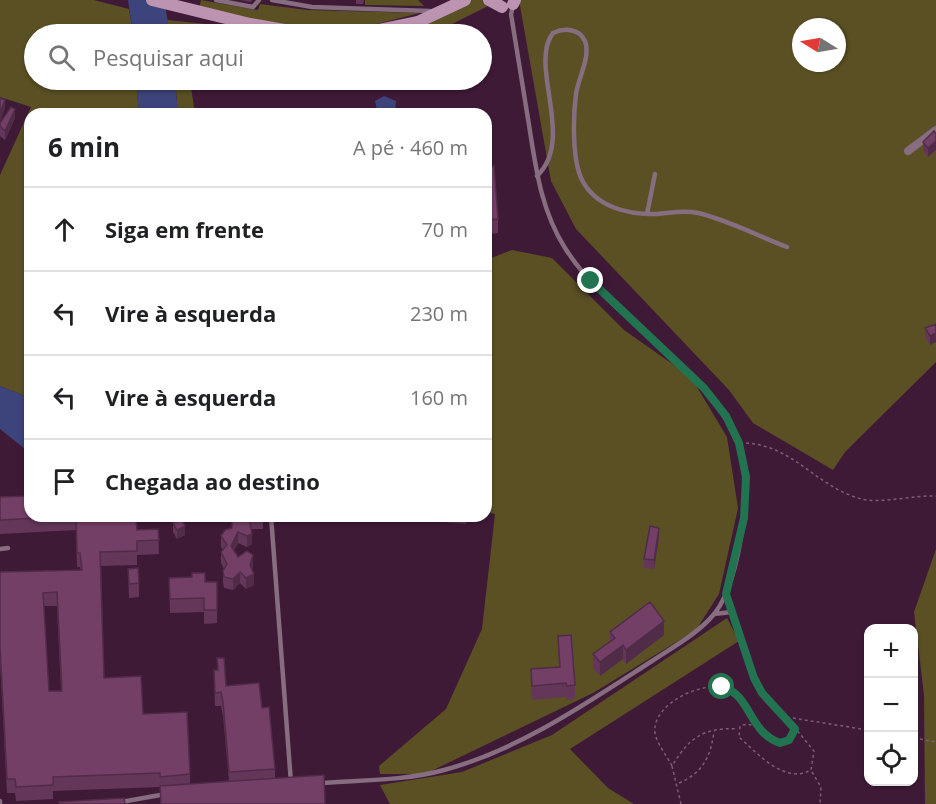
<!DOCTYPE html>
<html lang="pt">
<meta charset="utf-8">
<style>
:root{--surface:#fff;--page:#f2f2f2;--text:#202124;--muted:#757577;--line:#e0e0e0}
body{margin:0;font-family:"Open Sans",sans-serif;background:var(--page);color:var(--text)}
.controls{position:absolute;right:18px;bottom:18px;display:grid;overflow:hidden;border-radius:12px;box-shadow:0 2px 4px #0004}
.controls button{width:54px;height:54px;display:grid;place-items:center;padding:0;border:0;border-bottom:2px solid var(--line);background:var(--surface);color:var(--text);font:30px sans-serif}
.compass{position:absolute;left:792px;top:18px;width:54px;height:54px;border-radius:50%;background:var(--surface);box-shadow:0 2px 4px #0004;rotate:281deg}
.stop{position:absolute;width:18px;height:18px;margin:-14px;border:4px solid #227350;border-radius:50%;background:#fff}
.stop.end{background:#227350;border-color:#fff;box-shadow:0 2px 6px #0008}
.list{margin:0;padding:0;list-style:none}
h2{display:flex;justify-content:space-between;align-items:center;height:78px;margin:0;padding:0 24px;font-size:26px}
h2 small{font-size:20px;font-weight:400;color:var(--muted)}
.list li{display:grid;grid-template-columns:39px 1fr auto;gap:18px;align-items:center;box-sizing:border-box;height:84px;padding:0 24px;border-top:2px solid var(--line)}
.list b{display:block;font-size:22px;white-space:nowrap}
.list em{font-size:20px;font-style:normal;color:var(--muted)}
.icon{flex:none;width:33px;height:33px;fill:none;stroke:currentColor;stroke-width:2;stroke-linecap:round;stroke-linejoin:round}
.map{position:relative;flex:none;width:936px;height:804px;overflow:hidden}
.search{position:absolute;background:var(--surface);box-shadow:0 2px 4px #0004;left:24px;top:24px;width:468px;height:66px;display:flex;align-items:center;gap:15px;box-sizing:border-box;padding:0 21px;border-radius:33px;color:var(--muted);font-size:22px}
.panel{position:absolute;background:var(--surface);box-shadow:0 2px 4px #0004;left:24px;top:108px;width:468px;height:414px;border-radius:18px}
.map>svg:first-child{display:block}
</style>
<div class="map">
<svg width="936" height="804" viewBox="0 0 936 804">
<rect width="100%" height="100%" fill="#3f1a37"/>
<path fill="#5a5024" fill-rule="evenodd" d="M0 0H94L129 9 133 34H34V80H136L139 114H30V398L0 386V175L31 107 0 97Z
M201 0 258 10 260 4 307 10 420 13 349 31 292 27 199 9Z
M365 0H418L424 6 365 5Z
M454 0H500L432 34H360L402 25Z
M519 0H936V362L845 452 833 470 753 423 729 390 576 229 551 181ZM801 27H837V63H801Z
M167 20 306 34H170Z
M175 80H190L195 114H178Z
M512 250 552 258 624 330 691 377 727 437 738 508 719 594 696 630 593 693 425 774H380L379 766 446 709 482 629 495 514 486 512V260Z
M936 549V804H925L924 695 914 612Z
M727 618 739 641 570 749 608 788 634 804H390L380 785 462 772 552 735Z"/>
<path fill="#3d447b" d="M128 0H164L170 34H133Z
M136 80H175L178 114H139Z
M384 96 396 101 395 114H378L375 101Z
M0 386 30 398V453L0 429Z"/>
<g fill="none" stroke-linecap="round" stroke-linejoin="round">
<path stroke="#7d5c75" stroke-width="1.5" stroke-dasharray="3 3" stroke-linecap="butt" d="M746 443C795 446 817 488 862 499 878 504 915 495 936 496
M735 619C748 654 752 696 786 717L868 730
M786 717 814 751 811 770C785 785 757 753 739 737L740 726C759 718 766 743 785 742L795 729
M914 738 936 742
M672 766C667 756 657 744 655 733 651 704 704 679 728 689 742 694 751 713 755 725
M812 772 821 787 820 804
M679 783C703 773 711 756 714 731
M681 804 672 766C689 738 703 727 738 729"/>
<path stroke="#876d80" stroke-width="4.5" d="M216 0 253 7 259 0
M272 0 312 7 430 11
M537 176C576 139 528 65 553 33 564 28 579 28 585 41 591 56 578 79 576 94 573 117 572 160 582 180 596 207 628 215 657 214 670 213 684 210 698 213 728 220 758 236 787 247
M647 214 655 174
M271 516 291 783
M0 549 8 548
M714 614 732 612
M321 783C361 780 404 781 444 770 519 750 587 703 652 661 673 647 699 633 715 613 741 580 754 478 737 440 702 360 611 321 565 248 541 210 536 169 529 125 523 88 517 51 511 14L513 6
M0 801V804
M121 802 166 794"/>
<path stroke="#876d80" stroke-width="8" d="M908 151 936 130"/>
<path stroke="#bc93b0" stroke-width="12" d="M152 0 250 24 307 34
M489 0 502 7
M513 4 515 0
M360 34 418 22 465 0"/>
</g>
<path fill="#643659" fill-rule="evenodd" d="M240 0H252L251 2Z
M356 0H364L363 4H356Z
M15 118 5 140 0 136V123Z
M936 134V150L928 157 923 151V142Z
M486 167 498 219V233L486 235Z
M936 324 930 345 925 337V328Z
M0 497 101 516 102 521 137 530 158 529 159 554 137 555V565L101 566 104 678 143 714 190 774V784L229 781 223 716 221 706H215L214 670H217V658L226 686 262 708 275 769V778L325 804H160V787L53 791V799L16 801 15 793H7L0 661V572L81 570 80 567H77L76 530 0 534ZM44 606H57L61 691H49Z
M231 516H263V529H251L252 544 247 547 238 543 234 550 238 557 253 566 252 569 254 585 246 589 240 583 233 590 224 588 223 582V571L224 569 221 563V552L223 550 221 547V536L232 529Z
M443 516H467L466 524 443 522Z
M173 523 185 535 177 539 173 532Z
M659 537 654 569 644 568V559Z
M128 569 139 583V597L129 598Z
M169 578 205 582H217V623L204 624V612L170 613Z
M610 632 664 635 626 664 623 659 600 676 593 668V654L610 641Z
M558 636 575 685V699L567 700 566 697 532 700 531 669 559 667Z"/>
<path fill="#512c48" d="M5 100V109L0 122V113Z
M15 109V118L5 140V131Z
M936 141V150L928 157V148Z
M936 333V342L930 345V336Z
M185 526V535L177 539V530Z
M659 528V537L654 569V560Z
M238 532V543L231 557V546Z
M252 534V544L247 547V536Z
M253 555V566L250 576V565Z
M240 572V583L233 590V579Z
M254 574V585L246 589V578Z
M664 621V635L626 664V650Z
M623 645V659L600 676V662Z"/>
<path fill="#743f67" stroke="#512c48" stroke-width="1.5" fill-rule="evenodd" d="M0 98 5 100 0 113Z
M11 107 15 109 5 131 0 126V123Z
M934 131 936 134V141L928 148 923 142Z
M494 166 498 219 486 221V167Z
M936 324V333L930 336 925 328Z
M30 496V516H101L102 521 136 520 137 530 158 529 159 540 137 541V551L100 552 104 678 141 676 143 714 187 712 190 774 160 777V773L53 777V785L16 787 15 779H7L0 647V572L82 570 80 553H77L76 516 0 520V497ZM57 592 62 691H49L43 593Z
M232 516H263V518L249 519 252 534 247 536 238 532 231 546 238 557 247 551 253 555 250 565 254 574 246 578 240 572 233 579 224 577 223 571 227 564 221 552 227 545 221 536 225 530 232 528Z
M182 519 185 526 177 530 173 523Z
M650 526 659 528 654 560 644 559Z
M138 568 139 583 129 584 128 569Z
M192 573H205V582H217V610H204V598L170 599 169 578 192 577Z
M650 602 664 621 626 650 623 645 600 662 593 654 615 638 610 632Z
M571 635 575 685 567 686 566 683 532 686 531 669 560 667 558 636Z
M217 658H224L226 686 259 683 262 708 269 707 275 769 229 772 223 702 221 692 215 693 214 670H218Z
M324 775 325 804H161L160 786Z
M124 798 125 804H59V802Z"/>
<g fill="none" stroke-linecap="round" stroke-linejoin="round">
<path stroke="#227350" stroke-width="8" d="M591 281 704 388 726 416 739 443 746 477 744 518 726 594 754 678 762 693 795 729 789 740 780 743C748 732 751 694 722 687"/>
</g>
</svg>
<div class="controls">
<button>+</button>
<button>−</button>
<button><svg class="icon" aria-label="locate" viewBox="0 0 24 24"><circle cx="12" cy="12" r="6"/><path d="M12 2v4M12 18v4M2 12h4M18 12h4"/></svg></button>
</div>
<svg class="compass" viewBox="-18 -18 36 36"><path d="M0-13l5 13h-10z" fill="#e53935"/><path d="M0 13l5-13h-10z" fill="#757577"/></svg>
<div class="stop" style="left:722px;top:687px"></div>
<div class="stop end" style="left:591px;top:281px"></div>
<div class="search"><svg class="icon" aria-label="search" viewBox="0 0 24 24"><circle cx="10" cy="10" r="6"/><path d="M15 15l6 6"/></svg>Pesquisar aqui</div>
<section class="panel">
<h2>6 min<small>A pé · 460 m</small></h2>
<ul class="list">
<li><svg class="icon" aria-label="ahead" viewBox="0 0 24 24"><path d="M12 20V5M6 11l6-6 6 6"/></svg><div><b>Siga em frente</b></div><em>70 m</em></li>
<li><svg class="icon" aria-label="left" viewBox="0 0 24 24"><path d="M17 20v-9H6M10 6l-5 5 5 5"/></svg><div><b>Vire à esquerda</b></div><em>230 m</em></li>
<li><svg class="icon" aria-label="left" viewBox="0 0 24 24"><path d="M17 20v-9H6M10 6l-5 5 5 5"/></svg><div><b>Vire à esquerda</b></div><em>160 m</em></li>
<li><svg class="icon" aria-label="arrive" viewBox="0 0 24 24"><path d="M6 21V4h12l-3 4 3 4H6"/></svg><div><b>Chegada ao destino</b></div></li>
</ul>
</section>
</div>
